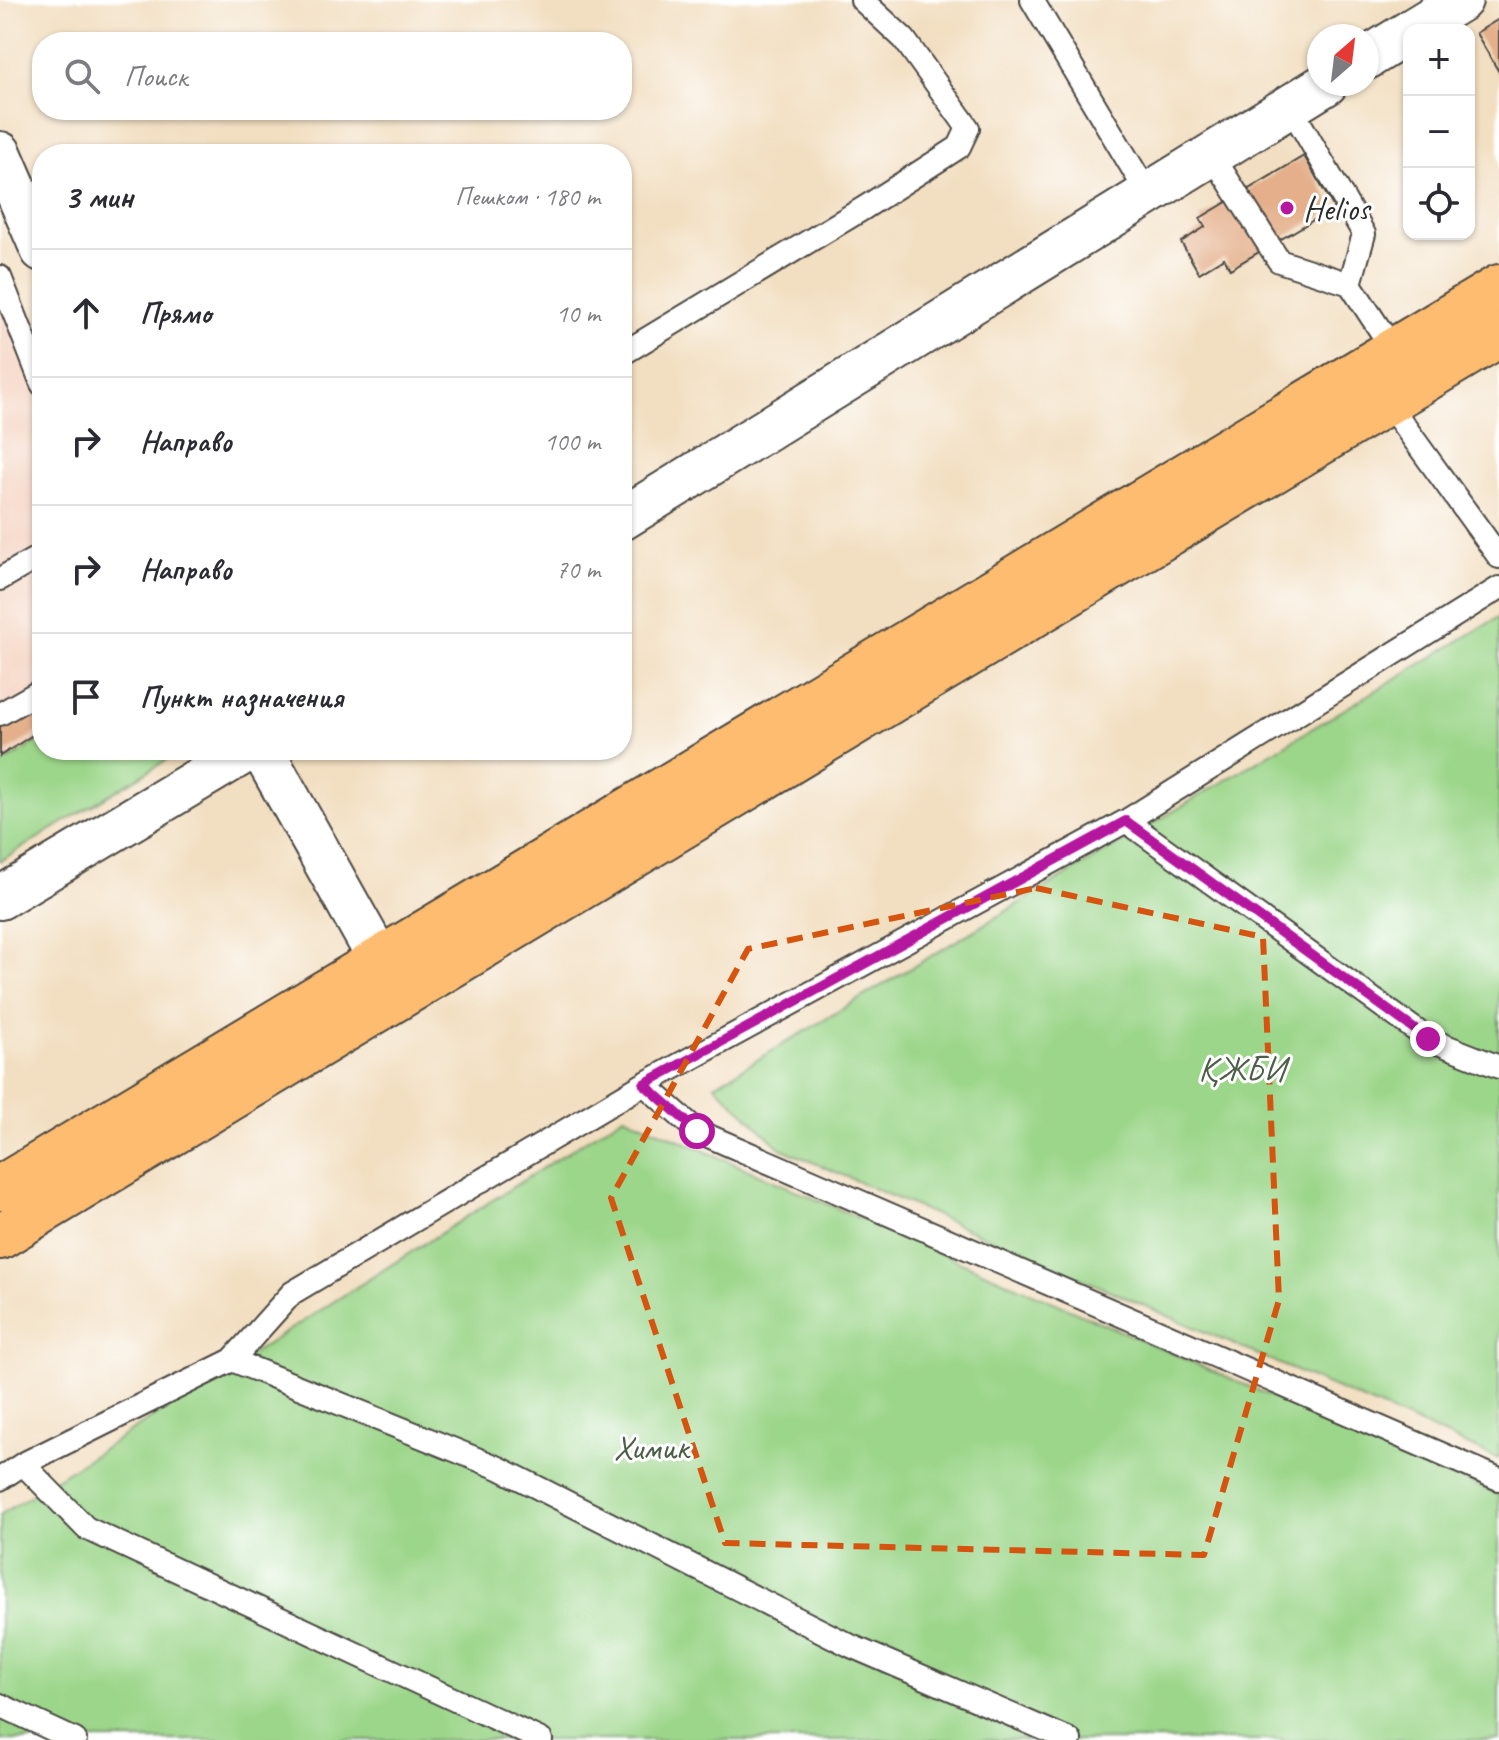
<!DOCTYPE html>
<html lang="ru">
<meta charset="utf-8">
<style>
:root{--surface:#fff;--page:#f2f2f3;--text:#2b2b33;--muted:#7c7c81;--line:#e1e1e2}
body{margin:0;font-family:Caveat,sans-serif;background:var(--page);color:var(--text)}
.controls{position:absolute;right:24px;top:24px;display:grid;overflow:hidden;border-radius:16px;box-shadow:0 2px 6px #0004}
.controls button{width:72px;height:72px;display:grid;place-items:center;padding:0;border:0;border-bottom:2px solid var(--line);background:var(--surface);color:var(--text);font:40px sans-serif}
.compass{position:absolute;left:1307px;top:24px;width:72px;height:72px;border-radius:50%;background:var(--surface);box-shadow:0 2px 6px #0004;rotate:28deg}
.stop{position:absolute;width:24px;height:24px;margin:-18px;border:6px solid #b5179e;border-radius:50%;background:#fff}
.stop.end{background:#b5179e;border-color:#fff;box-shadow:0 2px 8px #0008}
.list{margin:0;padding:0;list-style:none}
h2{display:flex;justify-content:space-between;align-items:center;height:104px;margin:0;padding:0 32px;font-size:34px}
h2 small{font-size:26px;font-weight:400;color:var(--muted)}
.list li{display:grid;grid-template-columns:52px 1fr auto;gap:24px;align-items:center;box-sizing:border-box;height:128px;padding:0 32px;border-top:2px solid var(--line)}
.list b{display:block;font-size:30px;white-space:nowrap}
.list em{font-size:26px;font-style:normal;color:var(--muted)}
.icon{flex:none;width:44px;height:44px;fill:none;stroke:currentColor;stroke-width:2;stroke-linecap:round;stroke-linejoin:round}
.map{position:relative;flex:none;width:1499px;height:1740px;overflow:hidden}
.search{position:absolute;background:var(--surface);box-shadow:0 2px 6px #0004;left:32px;top:32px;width:600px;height:88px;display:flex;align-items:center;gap:20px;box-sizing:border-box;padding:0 28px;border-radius:32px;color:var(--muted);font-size:30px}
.panel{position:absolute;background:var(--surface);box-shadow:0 2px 6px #0004;left:32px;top:144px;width:600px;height:616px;border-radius:32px}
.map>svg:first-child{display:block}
</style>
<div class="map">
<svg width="1499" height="1740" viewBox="0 0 1499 1740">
<rect width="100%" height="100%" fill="#fff"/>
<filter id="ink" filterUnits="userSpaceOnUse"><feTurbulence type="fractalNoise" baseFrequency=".0125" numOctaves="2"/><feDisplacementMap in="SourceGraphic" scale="16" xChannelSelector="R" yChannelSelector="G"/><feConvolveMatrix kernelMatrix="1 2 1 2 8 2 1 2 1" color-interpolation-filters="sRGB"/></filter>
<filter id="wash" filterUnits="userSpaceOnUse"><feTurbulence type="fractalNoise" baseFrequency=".006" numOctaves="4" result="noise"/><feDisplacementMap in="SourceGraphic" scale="32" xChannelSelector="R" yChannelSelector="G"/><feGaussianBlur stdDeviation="1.8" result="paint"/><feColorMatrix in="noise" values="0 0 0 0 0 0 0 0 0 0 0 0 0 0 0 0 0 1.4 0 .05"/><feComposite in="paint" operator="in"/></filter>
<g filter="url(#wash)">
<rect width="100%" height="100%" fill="#f2dec0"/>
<path fill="#f4d3c0" d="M0 261 42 358V739L0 765Z"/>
<path fill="#9cd68a" stroke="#64805a" stroke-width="2" d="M1499 617V1459L780 1148 715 1085Z
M42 739V750H183L0 861V765Z
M624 1116 1499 1495V1740H0V1515Z"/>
<g id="blocks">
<path fill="#e4af8a" d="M1499 19V72L1476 33Z
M1304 156 1334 208 1230 269 1224 258 1199 273 1181 242 1205 227 1200 218Z
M36 698 42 708V729L0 756V721Z"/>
</g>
</g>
<g filter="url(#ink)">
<use href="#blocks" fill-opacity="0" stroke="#494641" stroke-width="2"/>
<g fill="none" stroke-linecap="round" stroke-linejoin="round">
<defs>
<path id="lane" d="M1032 0 1148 194
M1290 106 1364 234 1350 284 1394 351 1393 358
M1212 155 1279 261 1350 284
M0 277 42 384
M622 354 864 208 959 147 968 128 904 39 862 0
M1388 396 1387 402 1499 557
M0 579 42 555
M0 714 42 690
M1126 821 1428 1039 1499 1067
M644 1084 697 1131 1499 1479
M232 1360 499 1468 851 1646 1070 1740
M23 1464 86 1528 541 1740
M0 1479 23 1464 232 1360 292 1293 644 1084 1126 821 1499 588
M0 1705 75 1740"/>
<path id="street" d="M1412 30 1461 0
M1367 58 1409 32
M0 153 42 250
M622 519 1326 84
M262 750 379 959
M0 898 248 750"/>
<path id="highway" d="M0 1188 1499 287
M0 1237 1499 335"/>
</defs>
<use href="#lane" stroke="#494641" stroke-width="26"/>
<use href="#street" stroke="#494641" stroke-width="46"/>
<use href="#highway" stroke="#494641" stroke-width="48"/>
<use href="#lane" stroke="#fff" stroke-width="22"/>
<use href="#street" stroke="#fff" stroke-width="42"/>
<use href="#highway" stroke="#febc70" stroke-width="44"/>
</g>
</g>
<g fill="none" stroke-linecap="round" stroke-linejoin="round" filter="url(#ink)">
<path stroke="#b5179e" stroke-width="10" d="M697 1131 644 1084 1126 821 1428 1039"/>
</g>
<path fill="none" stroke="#d5540f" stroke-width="6" stroke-dasharray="16 10" stroke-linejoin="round" d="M1036 888 1263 937 1279 1300 1204 1555 725 1543 611 1198 748 949Z"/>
<circle fill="#b5179e" stroke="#fff" stroke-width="3" cx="1287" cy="208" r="8"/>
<g text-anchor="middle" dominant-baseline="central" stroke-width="6" stroke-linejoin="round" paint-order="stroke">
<g font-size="34" fill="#2b2b2b" stroke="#fff" text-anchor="start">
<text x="1303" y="208">Helios</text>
</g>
<g font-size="34" fill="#4d5e48" stroke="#fff">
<text x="1242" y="1068">ҚЖБИ</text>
<text x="651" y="1447">Химик</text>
</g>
</g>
</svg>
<div class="controls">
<button>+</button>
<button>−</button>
<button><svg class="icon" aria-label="locate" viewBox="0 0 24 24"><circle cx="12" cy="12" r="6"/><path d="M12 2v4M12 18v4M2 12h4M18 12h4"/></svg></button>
</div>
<svg class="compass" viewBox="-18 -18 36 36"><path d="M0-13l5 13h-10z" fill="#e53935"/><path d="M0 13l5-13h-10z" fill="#7c7c81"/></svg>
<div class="stop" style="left:697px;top:1131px"></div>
<div class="stop end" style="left:1428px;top:1039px"></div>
<div class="search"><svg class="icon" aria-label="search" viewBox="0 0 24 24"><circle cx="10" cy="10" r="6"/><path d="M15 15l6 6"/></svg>Поиск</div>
<section class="panel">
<h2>3 мин<small>Пешком · 180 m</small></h2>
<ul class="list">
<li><svg class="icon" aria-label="ahead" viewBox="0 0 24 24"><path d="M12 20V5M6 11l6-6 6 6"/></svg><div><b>Прямо</b></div><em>10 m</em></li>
<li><svg class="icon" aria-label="right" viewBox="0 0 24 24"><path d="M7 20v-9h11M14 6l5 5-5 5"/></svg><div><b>Направо</b></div><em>100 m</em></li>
<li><svg class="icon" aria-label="right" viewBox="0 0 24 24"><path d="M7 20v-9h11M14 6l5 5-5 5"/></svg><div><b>Направо</b></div><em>70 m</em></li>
<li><svg class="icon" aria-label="arrive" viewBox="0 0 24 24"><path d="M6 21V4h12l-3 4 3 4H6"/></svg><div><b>Пункт назначения</b></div></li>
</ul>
</section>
</div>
